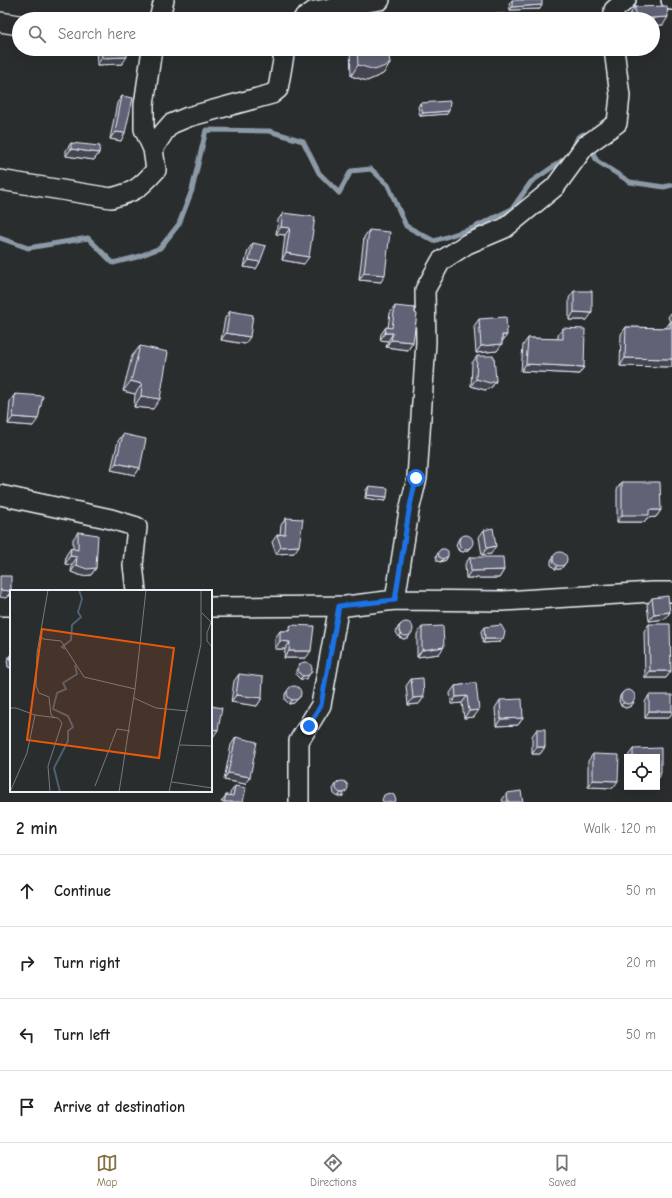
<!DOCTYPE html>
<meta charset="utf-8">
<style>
:root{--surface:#fff;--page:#f6f6f6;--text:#202124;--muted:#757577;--line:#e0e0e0;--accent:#847042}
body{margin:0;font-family:"Comic Neue",sans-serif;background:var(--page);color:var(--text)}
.controls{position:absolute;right:12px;bottom:12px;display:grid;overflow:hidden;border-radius:0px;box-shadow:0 4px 16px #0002}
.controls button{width:36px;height:36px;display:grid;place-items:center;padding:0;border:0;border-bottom:1px solid var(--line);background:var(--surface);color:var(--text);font:20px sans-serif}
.stop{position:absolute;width:12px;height:12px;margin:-9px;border:3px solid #1a73e8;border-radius:50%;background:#fff}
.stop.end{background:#1a73e8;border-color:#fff;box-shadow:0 1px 4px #0008}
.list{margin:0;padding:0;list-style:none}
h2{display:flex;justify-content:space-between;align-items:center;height:52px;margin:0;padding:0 16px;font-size:17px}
h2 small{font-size:13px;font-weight:400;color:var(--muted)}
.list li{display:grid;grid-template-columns:26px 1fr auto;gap:12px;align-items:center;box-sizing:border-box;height:72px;padding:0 16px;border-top:1px solid var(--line)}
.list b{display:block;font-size:15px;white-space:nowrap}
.list em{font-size:13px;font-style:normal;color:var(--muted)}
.icon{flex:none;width:22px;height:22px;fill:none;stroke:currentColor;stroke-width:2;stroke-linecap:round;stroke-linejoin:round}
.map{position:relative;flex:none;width:672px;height:802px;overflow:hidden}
.search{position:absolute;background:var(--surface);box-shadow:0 4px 16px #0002;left:12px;right:12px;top:12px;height:44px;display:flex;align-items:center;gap:10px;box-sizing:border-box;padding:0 14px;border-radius:22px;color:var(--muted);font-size:15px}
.sheet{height:340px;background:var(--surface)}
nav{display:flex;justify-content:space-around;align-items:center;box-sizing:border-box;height:56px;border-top:1px solid var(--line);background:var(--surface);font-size:11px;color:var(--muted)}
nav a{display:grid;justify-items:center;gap:2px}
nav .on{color:var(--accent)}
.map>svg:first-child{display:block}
</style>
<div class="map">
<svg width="672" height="802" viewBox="0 0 672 802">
<rect width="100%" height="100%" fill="#2a2d2e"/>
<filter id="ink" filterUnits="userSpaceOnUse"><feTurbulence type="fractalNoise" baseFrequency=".025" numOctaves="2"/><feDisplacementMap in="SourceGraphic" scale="8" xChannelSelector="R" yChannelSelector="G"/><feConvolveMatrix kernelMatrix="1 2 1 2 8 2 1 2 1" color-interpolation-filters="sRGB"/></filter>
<g filter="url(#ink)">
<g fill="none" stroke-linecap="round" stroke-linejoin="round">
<path stroke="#8b9aa6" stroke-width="5" d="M590 147 597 161 630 182 664 187 672 185
M0 238 28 248 88 238 113 263 137 257 160 248 179 224 192 190 206 130 269 131 303 141 319 173 339 193 351 171 371 169 388 185 406 226 434 241 473 228 512 209 531 182 570 155 578 137 584 134 586 140"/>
<defs>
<path id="minor" d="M671 0H672
M159 19 164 0
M303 19 314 11 380 0
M614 19V10L626 0
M0 22 19 25
M153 149 164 132 171 124 188 117 272 94 278 89 285 49
M0 180 111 198C135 192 140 188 156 170L153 149 144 129V105L152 49
M0 495 111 519 137 527 133 565 136 591
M395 600 503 601 652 592H672
M0 606H11
M211 607 346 606 395 600 409 511 417 478 426 342 425 290 441 261 467 244 505 228 555 187 585 146 617 123 620 96 614 49
M299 802V741L321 705 339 606"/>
</defs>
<use href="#minor" stroke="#e8f1f8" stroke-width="22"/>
<use href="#minor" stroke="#2a2d2e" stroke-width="19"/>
</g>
<path fill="#535464" stroke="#e8f1f8" d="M512 0 540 9 510 10 509 4Z
M635 7 663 25H653V19H631L630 14Z
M494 14 510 19H491Z
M96 49H127L122 64 97 65Z
M350 49H388L390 64 383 74 367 81 351 76Z
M122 96 121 141 110 139 117 103Z
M420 103 447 114 420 116 418 107Z
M71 143 99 153 94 160 66 156V150Z
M283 213 304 264 282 260 285 235 276 234 278 220Z
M369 230 381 282 359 280 364 237Z
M253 243 260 262 256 269 244 267 248 250Z
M574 291 587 320H569V298Z
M395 306 413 342 408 350 386 347 388 341 380 340 381 334 386 327 388 328 390 313Z
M230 311 245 344 221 340 225 318Z
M671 313H672V367L620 366 621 334 626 327 666 328 670 322 668 317Z
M479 319 502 342 497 351 476 353 474 326Z
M563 328 584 367 579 374 521 371 523 345 528 338 558 339V335Z
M140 346 153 409 134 407 135 394 123 391 132 356Z
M477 356 496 381 491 388 485 390 471 386 472 363Z
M15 394 33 426 8 424 10 401Z
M123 434 140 468 135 475 111 470 118 441Z
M622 482 661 510 656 517 647 518 644 522H617V489Z
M369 486 387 497 385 501 365 498 366 490Z
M286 518 294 553 276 554 272 542 277 535 280 534 281 525Z
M484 530 491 554 482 555 479 537Z
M78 532 96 568 91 575 82 576 71 572 72 565 65 564 66 555 71 548H73V539Z
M460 537 471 547 468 550 463 552 458 550 456 545 458 540Z
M441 549 446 560 440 562 437 561 436 556Z
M554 556 564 565 561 569H555L551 565V560Z
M470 557 504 570 499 578H466L465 564Z
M652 598 670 612 665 619 649 621 647 605Z
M401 624 409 637 404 639 399 637 396 632 398 627Z
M649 624 671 671 666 678H645L644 631Z
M291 625 306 658H284L285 649H275V638L280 631H287Z
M422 627 439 654 417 657V634Z
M484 627 500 642 483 643 481 631Z
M11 654V668L8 667 7 660Z
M299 666 312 671 306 679H300L296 675V670Z
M239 674 262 698 257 706 231 702 234 681Z
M411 679 424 697 419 704 408 705 406 686Z
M476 683 474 717 464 718 462 703 451 704 450 693 455 686Z
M287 691 301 696 294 703 289 704 285 700V694Z
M623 692 634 702 631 706 626 708 621 706 619 701 620 696Z
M649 695 669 718H645V702Z
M500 700 523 718 518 725 496 726 495 708Z
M537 729 545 747 540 754H532V736Z
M236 737 250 777 245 784 224 780 231 745Z
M633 749 657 757H628V756Z
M593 754 613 788 588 787V761Z
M338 781 343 796 338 797 334 794 333 789Z
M235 786 243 802H221L226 795 230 796V793Z
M507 793 523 802H503L502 800Z"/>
<path fill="#444551" stroke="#e8f1f8" d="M542 5 540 9 510 10 512 7Z
M668 17 663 25H653V19H639Z
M127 57 122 64 97 65 102 58Z
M390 64 383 74 367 81 351 76 358 65Z
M449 111 447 114 420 116 423 113Z
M115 132 125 133 121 141 110 139Z
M71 149 99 153 94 160 66 156Z
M281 227 290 228 285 235 276 234Z
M286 253 309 257 304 264 282 260Z
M249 260 260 262 256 269 244 267Z
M364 273 385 275 381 282 359 280Z
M574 312 592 313 587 320H569Z
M226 333 250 337 245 344 221 340Z
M385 333H393L388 341 380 340Z
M502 335H507L502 342Z
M391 340 413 342 408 350 386 347Z
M502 344 497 351 476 353 481 346Z
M625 358 672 359V367L620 366Z
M526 364 584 367 579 374 521 371Z
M476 379 496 381 491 388 485 390 471 386Z
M131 381 142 384 135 394 123 391Z
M141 396 160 399 153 409 134 407Z
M13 417 38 419 33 426 8 424Z
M116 463 140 468 135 475 111 470Z
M367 495 387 497 385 501 365 498Z
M649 510H661L656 517 647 518 644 522H617L622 515Z
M299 546 294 553 276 554 281 547Z
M496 546 491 554 482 555 487 548Z
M461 547H471L468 550 463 552 458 550Z
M70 556 77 557 72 565 65 564Z
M448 556 446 560 440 562 443 559Z
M567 561 561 569H555L558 565Z
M76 565 96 568 91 575 82 576 71 572Z
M504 570 499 578H466L471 571Z
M0 590 11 591 6 598 0 597Z
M670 612 665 619 649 621 654 614Z
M411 633 409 637 404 639 399 637 401 634Z
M485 639H503L500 642 483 643Z
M280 641 290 642 285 649H275Z
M444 647 439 654 417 657 422 650Z
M289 651H311L306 658H284Z
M312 671 306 679H300L303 676Z
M650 671H671L666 678H645Z
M236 695 262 698 257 706 231 702Z
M301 696 294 703 289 704 292 700Z
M467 696 462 703 451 704 456 697Z
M424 697 419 704 408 705 413 698Z
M634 702 631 706 626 708 621 706 623 703Z
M479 710 474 717 464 718 469 711Z
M649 711H672V713L669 718H645Z
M523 718 518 725 496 726 501 719Z
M211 729 218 730 213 737H211Z
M537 747H545L540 754H532Z
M228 773 250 777 245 784 224 780Z
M657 773H661L657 779Z
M593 780 618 781 613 788 588 787Z
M345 792 343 796 338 797 340 794Z"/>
<path fill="#616274" stroke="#e8f1f8" d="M512 0H542V5L512 7Z
M667 6 668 17 636 19 635 7Z
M494 14H507L510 19H494Z
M101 49H127V57L102 58Z
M357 49H388L390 64 375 70 358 65Z
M122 96 133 98 125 133 115 132Z
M450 101 449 111 423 113 420 103Z
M71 143 100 146 99 153 71 149Z
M283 213 315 217 309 257 286 253 290 228 281 227Z
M369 230 390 232 385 275 364 273Z
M253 243 266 246 260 262 249 260Z
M574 291H592V313L574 312Z
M395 306 415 308V313L417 314 413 342 391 340 393 333H385L386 327 392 328Z
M230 311 253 315 250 337 226 333Z
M506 317 507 335H502V344L481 346 479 319Z
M670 322H672V359L625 358 626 327 670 328Z
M563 328 585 329 584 367 526 364 528 338 563 339Z
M140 346 168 352 160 399 141 396 142 384 131 381Z
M477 356H494L496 381 490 383 476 379Z
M15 394 43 396 38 419 13 417Z
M123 434 146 439 140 468 116 463Z
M622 482H660L661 510H649V515H622Z
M369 486 388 488 387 497 367 495Z
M286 518 303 519 299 546 281 547 277 535 285 534Z
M493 528 496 546 487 548 484 530Z
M78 532 98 535 96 568 87 569 76 565 77 557 70 556 71 548 78 550Z
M459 542a7 7 0 1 1 14 0a7 7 0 1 1-14 0Z
M441 549H445L448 551V556L443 559 439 557 438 552Z
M553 559a7 7 0 1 1 14 0a7 7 0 1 1-14 0Z
M470 557H503L504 570 471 571Z
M0 576H11V591L0 590Z
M668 596 670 612 654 614 652 598Z
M399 629a7 7 0 1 1 14 0a7 7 0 1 1-14 0Z
M649 624H670L671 671H650Z
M291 625 314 626 311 651H289L290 642 280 641V631H289Z
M501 625 505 632 503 639H485L484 627Z
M443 626 444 647 422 650V627Z
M11 654V663L9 657Z
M298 669a7 7 0 1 1 14 0a7 7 0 1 1-14 0Z
M239 674 263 677 262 698 236 695Z
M423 678 424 697 413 698 411 679Z
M476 683 479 710 469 711 467 696 456 697 455 686Z
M287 693a7 7 0 1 1 14 0a7 7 0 1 1-14 0Z
M621 697a7 7 0 1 1 14 0a7 7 0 1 1-14 0Z
M649 695H672V711H649Z
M522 699 523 718 501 719 500 700Z
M211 706 222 708 218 730 211 729Z
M537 729H545V747H537Z
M236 737 257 742 250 777 228 773Z
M661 748V773H657V757H633V749Z
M593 754 619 755 618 781 593 780Z
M336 787a6 6 0 1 1 12 0a6 6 0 1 1-12 0Z
M235 786 246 788 243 802H224L226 795 233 796Z
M521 791 523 802H508L507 793Z
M389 793 394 795 396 800 395 802H383L382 800 384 795Z"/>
</g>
<g fill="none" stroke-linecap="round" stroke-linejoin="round" filter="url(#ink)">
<path stroke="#1a73e8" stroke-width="5" d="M309 726 321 705 339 606 395 600 409 511 416 478"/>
</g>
<g transform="translate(10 590)">
<rect width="202" height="202" fill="#2a2d2e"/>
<path fill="none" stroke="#4d6070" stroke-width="2" d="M55 59 52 57 61 50 62 35 71 27 68 22 72 9 69 0M50 202 44 178 58 151V141L63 137 58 126 43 119 47 103 56 99 53 93 67 84 65 75"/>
<path fill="none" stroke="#767b7f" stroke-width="1" d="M38 0 27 63 26 96 29 103 39 107 41 125 45 128M192 23 202 33M201 32 197 43V51L202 57M31 46 33 49 51 51 74 87 125 99 109 202M125 99 136 0M124 108 146 118 178 121M0 118H6L25 125 17 163 0 202M25 125 48 128 52 133 38 176 40 202M170 155 202 156M162 192 202 198M85 196 107 139 120 141M159 202 191 54V0"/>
<path fill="#e8590c" fill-opacity="0.15" stroke="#e8590c" stroke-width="2" d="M32 39 164 58 149 168 17 150Z"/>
<rect width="202" height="202" fill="none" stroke="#e8f1f8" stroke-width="2"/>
</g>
</svg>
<div class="controls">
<button><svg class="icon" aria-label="locate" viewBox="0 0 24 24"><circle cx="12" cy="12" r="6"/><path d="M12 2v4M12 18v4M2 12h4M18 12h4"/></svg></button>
</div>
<div class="stop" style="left:416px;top:478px"></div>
<div class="stop end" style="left:309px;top:726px"></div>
<div class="search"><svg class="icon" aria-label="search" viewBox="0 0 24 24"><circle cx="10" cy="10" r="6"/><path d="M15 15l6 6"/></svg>Search here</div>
</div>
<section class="sheet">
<h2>2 min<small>Walk · 120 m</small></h2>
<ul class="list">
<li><svg class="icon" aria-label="ahead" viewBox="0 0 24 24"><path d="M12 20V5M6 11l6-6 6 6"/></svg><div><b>Continue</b></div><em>50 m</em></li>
<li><svg class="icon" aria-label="right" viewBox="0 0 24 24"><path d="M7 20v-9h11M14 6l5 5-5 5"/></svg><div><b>Turn right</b></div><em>20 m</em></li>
<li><svg class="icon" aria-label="left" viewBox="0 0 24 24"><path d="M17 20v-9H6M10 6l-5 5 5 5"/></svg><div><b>Turn left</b></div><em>50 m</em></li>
<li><svg class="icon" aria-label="arrive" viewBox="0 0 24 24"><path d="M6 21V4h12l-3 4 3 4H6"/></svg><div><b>Arrive at destination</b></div></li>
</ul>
</section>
<nav>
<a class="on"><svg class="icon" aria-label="map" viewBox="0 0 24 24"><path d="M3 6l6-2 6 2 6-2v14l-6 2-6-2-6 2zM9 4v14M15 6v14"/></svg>Map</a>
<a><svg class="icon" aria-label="directions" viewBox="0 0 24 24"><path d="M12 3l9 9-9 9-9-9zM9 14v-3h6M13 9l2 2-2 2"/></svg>Directions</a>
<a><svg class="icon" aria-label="saved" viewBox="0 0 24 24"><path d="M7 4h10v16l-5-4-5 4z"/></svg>Saved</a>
</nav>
